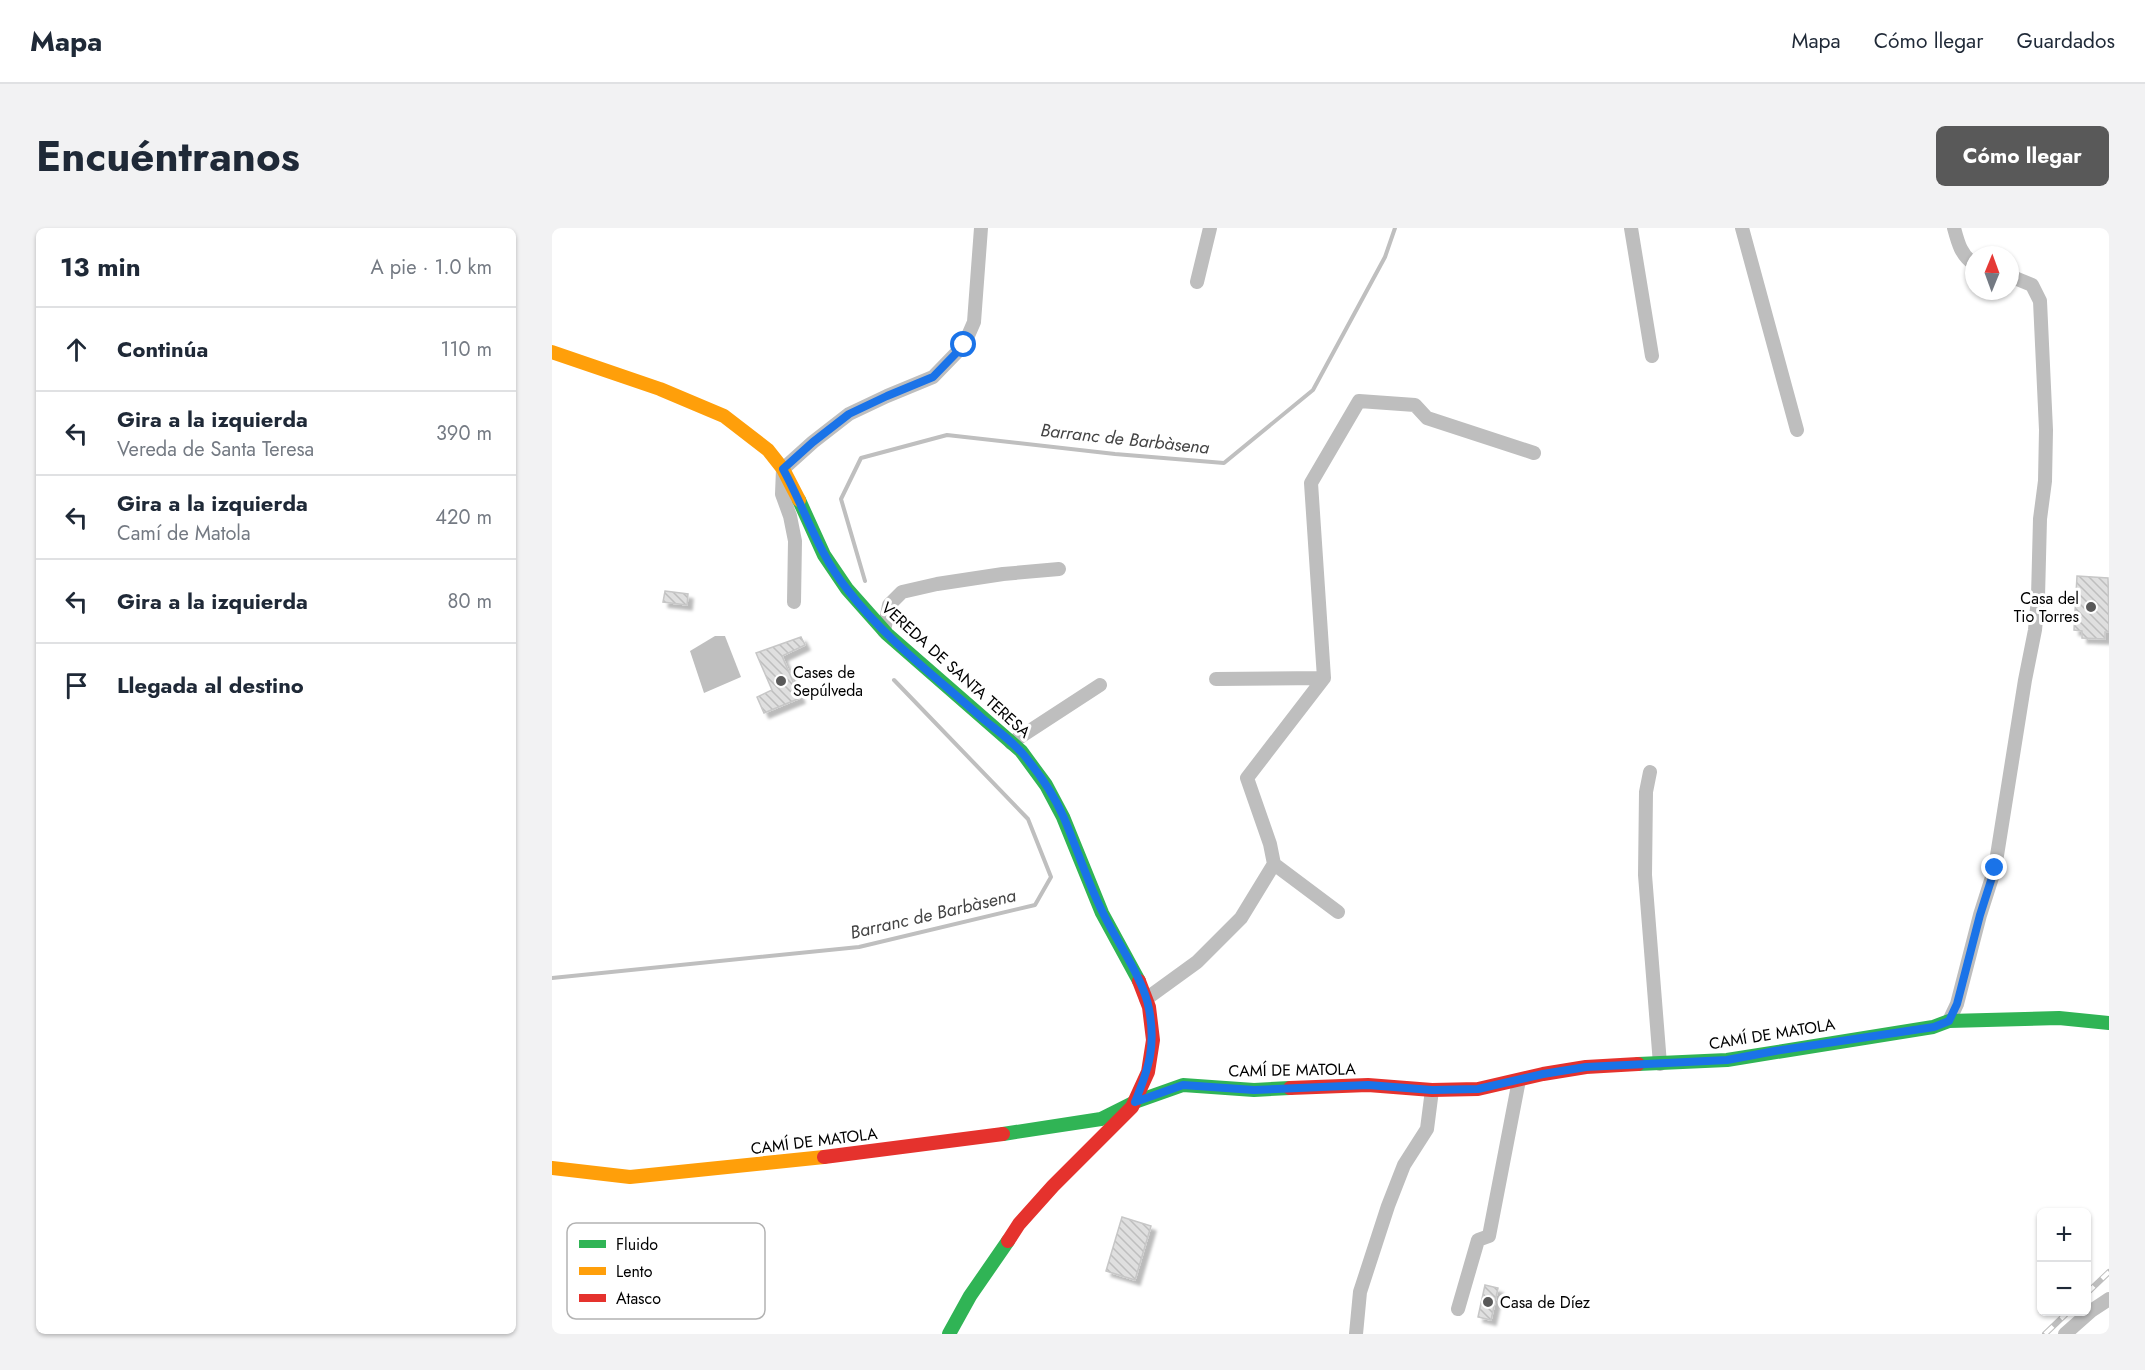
<!DOCTYPE html>
<html lang="es">
<meta charset="utf-8">
<style>
:root{--surface:#fff;--page:#f2f2f3;--text:#1f2937;--muted:#747a83;--line:#e0e1e3;--accent:#595959}
body{margin:0;font-family:Jost,sans-serif;background:var(--page);color:var(--text)}
.controls{position:absolute;right:18px;bottom:18px;display:grid;overflow:hidden;border-radius:9px;box-shadow:0 2px 4px #0004}
.controls button{width:54px;height:54px;display:grid;place-items:center;padding:0;border:0;border-bottom:2px solid var(--line);background:var(--surface);color:var(--text);font:30px sans-serif}
.compass{position:absolute;left:1413px;top:18px;width:54px;height:54px;border-radius:50%;background:var(--surface);box-shadow:0 2px 4px #0004;rotate:1deg}
.stop{position:absolute;width:18px;height:18px;margin:-14px;border:4px solid #1a73e8;border-radius:50%;background:#fff}
.stop.end{background:#1a73e8;border-color:#fff;box-shadow:0 2px 6px #0008}
.list{margin:0;padding:0;list-style:none}
h2{display:flex;justify-content:space-between;align-items:center;height:78px;margin:0;padding:0 24px;font-size:26px}
h2 small{font-size:20px;font-weight:400;color:var(--muted)}
.list li{display:grid;grid-template-columns:39px 1fr auto;gap:18px;align-items:center;box-sizing:border-box;height:84px;padding:0 24px;border-top:2px solid var(--line)}
.list b{display:block;font-size:22px;white-space:nowrap}
.list p{margin:0;font-size:20px;white-space:nowrap;color:var(--muted)}
.list em{font-size:20px;font-style:normal;color:var(--muted)}
.icon{flex:none;width:33px;height:33px;fill:none;stroke:currentColor;stroke-width:2;stroke-linecap:round;stroke-linejoin:round}
.map{position:relative;flex:none;width:1557px;height:1106px;overflow:hidden;border-radius:9px}
header{display:flex;align-items:center;gap:36px;box-sizing:border-box;height:84px;padding:0 30px;background:var(--surface);border-bottom:2px solid var(--line)}
header strong{font-size:28px}
nav{display:flex;gap:33px;margin-inline-start:auto;font-size:21px}
.intro{display:flex;align-items:center;justify-content:space-between;box-sizing:border-box;height:144px;padding:0 36px}
h1{margin:0;font-size:42px}
.button{padding:15px 27px;border-radius:9px;background:var(--accent);color:#fff;font-size:21px;font-weight:700}
main{display:flex;gap:36px;padding:0 36px}
aside{flex:1;background:var(--surface);border-radius:9px;box-shadow:0 2px 4px #0004}
.map>svg:first-child{display:block}
</style>
<header>
<strong>Mapa</strong>
<nav><a>Mapa</a><a>Cómo llegar</a><a>Guardados</a></nav>
</header>
<div class="intro"><h1>Encuéntranos</h1><a class="button">Cómo llegar</a></div>
<main>
<aside>
<h2>13 min<small>A pie · 1.0 km</small></h2>
<ul class="list">
<li><svg class="icon" aria-label="ahead" viewBox="0 0 24 24"><path d="M12 20V5M6 11l6-6 6 6"/></svg><div><b>Continúa</b></div><em>110 m</em></li>
<li><svg class="icon" aria-label="left" viewBox="0 0 24 24"><path d="M17 20v-9H6M10 6l-5 5 5 5"/></svg><div><b>Gira a la izquierda</b><p>Vereda de Santa Teresa</p></div><em>390 m</em></li>
<li><svg class="icon" aria-label="left" viewBox="0 0 24 24"><path d="M17 20v-9H6M10 6l-5 5 5 5"/></svg><div><b>Gira a la izquierda</b><p>Camí de Matola</p></div><em>420 m</em></li>
<li><svg class="icon" aria-label="left" viewBox="0 0 24 24"><path d="M17 20v-9H6M10 6l-5 5 5 5"/></svg><div><b>Gira a la izquierda</b></div><em>80 m</em></li>
<li><svg class="icon" aria-label="arrive" viewBox="0 0 24 24"><path d="M6 21V4h12l-3 4 3 4H6"/></svg><div><b>Llegada al destino</b></div></li>
</ul>
</aside>
<div class="map">
<svg width="1557" height="1106" viewBox="0 0 1557 1106">
<defs>
<pattern id="building-back-hatch" width="6" height="6" patternUnits="userSpaceOnUse" patternTransform="scale(1.5)"><rect width="6" height="6" fill="#dfdfdf"/><path d="M-1 5l2 2M0 0l6 6M5-1l2 2" fill="none" stroke="#bebebe"/></pattern>
<filter id="shadow"><feDropShadow dx="5" dy="5" stdDeviation="1.5" flood-color="#0004"/></filter>
</defs>
<rect width="100%" height="100%" fill="#fff"/>
<path fill="#bfbfbf" d="M163 408H173L189 449 152 465 138 423Z"/>
<g fill="none" stroke-linecap="round" stroke-linejoin="round">
<path stroke="#bfbfbf" stroke-width="4" d="M313 353 289 271 309 230 395 207 563 226 672 235 761 162 833 29 843 0
M0 750 307 719 483 677 499 649 476 591 342 452"/>
</g>
<path fill="url(#building-back-hatch)" stroke="#c7c7c7" stroke-width="1.5" filter="url(#shadow)" d="M1525 348 1556 350 1557 404H1553V411L1530 410V403L1522 402Z
M113 363 136 366 135 377 111 374Z
M249 409 253 417 230 428 248 470 212 485 205 469 220 462 204 425Z
M570 989 599 998 583 1052 554 1043Z
M933 1057 946 1060 939 1092 926 1089Z"/>
<g fill="none" stroke-linecap="round" stroke-linejoin="round">
<path stroke="#bebebe" stroke-width="14" d="M1079 0 1100 128
M1190 0 1245 202
M1402 0C1406 15 1409 27 1422 36
M645 54 658 0
M242 374 243 313 238 288 230 266 231 241 261 214 297 186 335 168 381 149 412 117 422 94 429 0
M332 403 337 377 350 364 385 356 451 346 507 341
M664 451 772 450
M459 515 548 457
M1098 544 1094 564 1093 647 1108 836
M722 636 786 684
M594 771 645 734 689 690 722 636 718 616 695 550 772 450 759 255 807 173 863 177 875 190 982 225
M1397 793 1405 776 1428 687 1443 640 1473 452 1483 402 1486 369 1488 291 1493 253 1494 202 1488 73 1480 57 1458 48
M906 1081 926 1012 937 1008 967 852
M804 1106 808 1064 836 978 852 937 875 901 880 862
M1513 1106 1539 1083 1557 1071"/>
<path stroke="#30b455" stroke-width="14" d="M247 272 272 327 295 361 335 406 469 523 494 557 511 589 550 685 587 753
M1086 836 1175 832 1381 799 1397 793 1507 790 1557 795
M451 906 549 891 583 874 631 857 702 862 738 860
M397 1106 418 1068 456 1013"/>
<path stroke="#ff9f0a" stroke-width="14" d="M0 124 108 161 172 188 216 222 231 241 247 272
M0 940 78 949 272 929"/>
<path stroke="#e5322d" stroke-width="14" d="M738 860 816 857 880 862 926 861 991 846 1034 839 1086 836
M272 929 451 906
M456 1013 467 996 501 958 580 879 596 844 601 812 597 779 587 753"/>
<defs>
<path id="rail" d="M1534 1066 1557 1044
M1493 1106 1516 1084"/>
</defs>
<use href="#rail" stroke="#bebebe" stroke-width="6"/>
<use href="#rail" stroke="#fff" stroke-width="4" stroke-dasharray="11" stroke-linecap="butt"/>
</g>
<g fill="none" stroke-linecap="round" stroke-linejoin="round">
<path stroke="#1a73e8" stroke-width="8" d="M412 117 381 149 335 168 297 186 261 214 231 241C253 281 266 325 295 361 332 410 384 449 430 490 443 501 459 512 471 526 487 545 502 567 512 590 526 623 536 656 552 687 565 714 592 752 597 781 604 818 597 840 583 874L631 857 702 862 816 857 880 862 926 861 991 846 1034 839 1175 832 1223 823 1382 799 1397 793 1405 776 1428 687 1443 640"/>
</g>
<g fill="#595959" stroke="#fff" stroke-width="2">
<circle cx="1539" cy="379" r="6"/>
<circle cx="229" cy="453" r="6"/>
<circle cx="936" cy="1074" r="6"/>
</g>
<g text-anchor="middle" dominant-baseline="central" stroke-width="6" stroke-linejoin="round" paint-order="stroke">
<g font-size="16" fill="#000" stroke="#fff" text-anchor="start">
<text x="1527" y="370" text-anchor="end">Casa del<tspan x="1527" dy="18">Tio Torres</tspan></text>
<text x="241" y="444">Cases de<tspan x="241" dy="18">Sepúlveda</tspan></text>
<text x="948" y="1074">Casa de Díez</text>
</g>
<g font-size="16" fill="#000" stroke="#fff">
<text transform="translate(404 442) rotate(42)">VEREDA DE SANTA TERESA</text>
<text transform="translate(1220 806) rotate(-9)">CAMÍ DE MATOLA</text>
<text transform="translate(740 842) rotate(-1)">CAMÍ DE MATOLA</text>
<text transform="translate(262 913) rotate(-7)">CAMÍ DE MATOLA</text>
</g>
<g font-size="18" font-style="italic" fill="#444" stroke="#fff">
<text transform="translate(573 211) rotate(6)">Barranc de Barbàsena</text>
<text transform="translate(381 686) rotate(-13)">Barranc de Barbàsena</text>
</g>
</g>
<rect x="15" y="995" width="198" height="96" rx="9" fill="#fff" stroke="#b2b2b2" stroke-width="1.5"/>
<rect x="27" y="1012" width="27" height="8" fill="#30b455"/>
<rect x="27" y="1039" width="27" height="8" fill="#ff9f0a"/>
<rect x="27" y="1066" width="27" height="8" fill="#e5322d"/>
<g font-size="16" fill="#000">
<text x="64" y="1022">Fluido</text>
<text x="64" y="1049">Lento</text>
<text x="64" y="1076">Atasco</text>
</g>
</svg>
<div class="controls">
<button>+</button>
<button>−</button>
</div>
<svg class="compass" viewBox="-18 -18 36 36"><path d="M0-13l5 13h-10z" fill="#e53935"/><path d="M0 13l5-13h-10z" fill="#747a83"/></svg>
<div class="stop" style="left:412px;top:117px"></div>
<div class="stop end" style="left:1443px;top:640px"></div>
</div>
</main>
